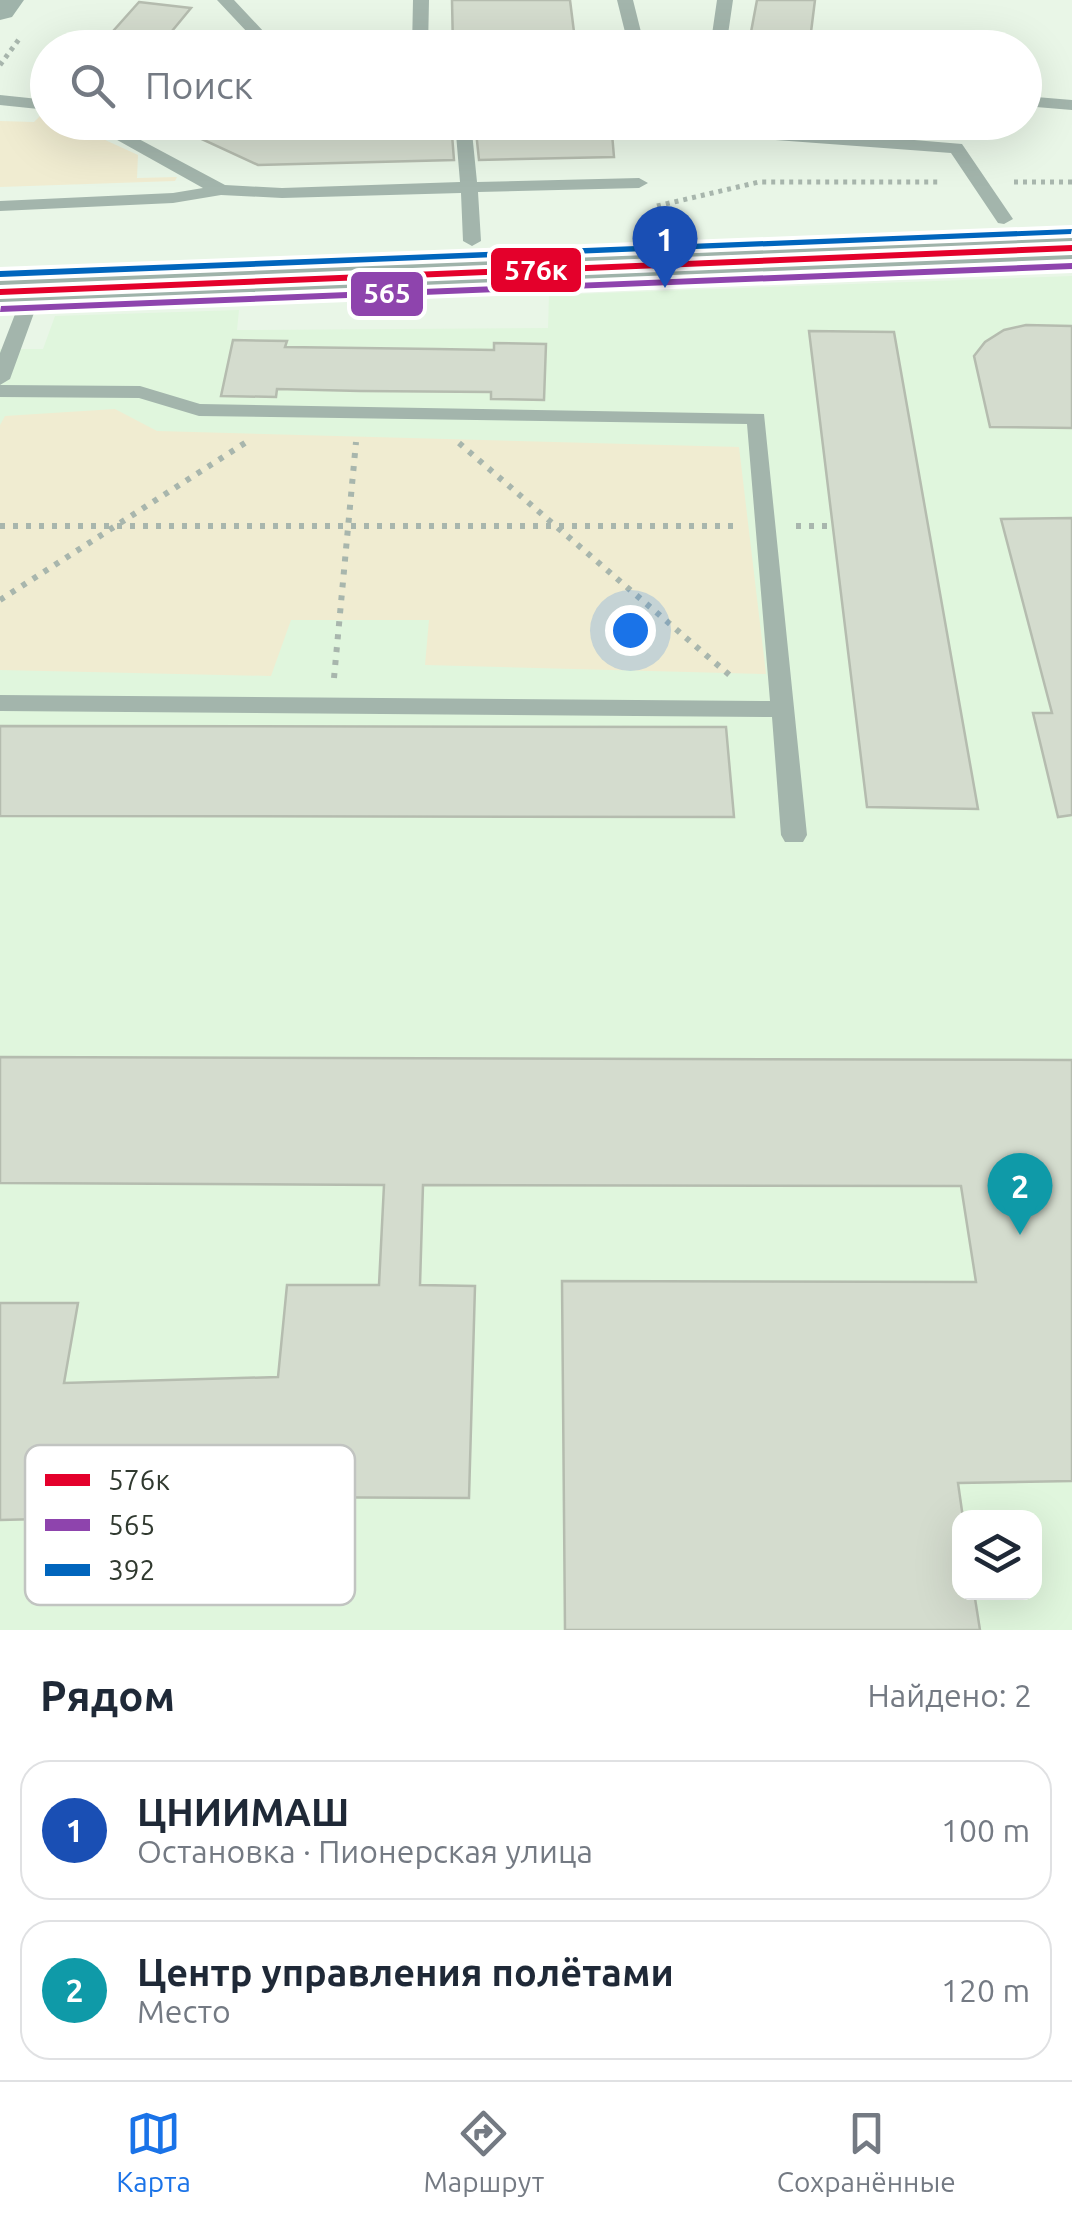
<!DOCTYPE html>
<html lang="ru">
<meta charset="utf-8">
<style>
:root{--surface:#fff;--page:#f6f6f7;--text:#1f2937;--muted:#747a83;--line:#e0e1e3;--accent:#1a73e8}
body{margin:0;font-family:Ubuntu,sans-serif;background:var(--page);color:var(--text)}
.controls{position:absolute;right:30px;bottom:30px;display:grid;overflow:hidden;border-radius:20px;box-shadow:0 10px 40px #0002}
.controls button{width:90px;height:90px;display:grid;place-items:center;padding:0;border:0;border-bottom:2px solid var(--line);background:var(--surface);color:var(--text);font:50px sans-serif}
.you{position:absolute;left:630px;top:630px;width:35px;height:35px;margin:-25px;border:8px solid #fff;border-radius:50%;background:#1a73e8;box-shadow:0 0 0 15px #1a73e833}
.badge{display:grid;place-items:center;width:65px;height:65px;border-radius:50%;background:var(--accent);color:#fff;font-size:32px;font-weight:700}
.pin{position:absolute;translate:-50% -82px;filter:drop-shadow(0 2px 5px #0008)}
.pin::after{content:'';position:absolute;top:52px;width:35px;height:30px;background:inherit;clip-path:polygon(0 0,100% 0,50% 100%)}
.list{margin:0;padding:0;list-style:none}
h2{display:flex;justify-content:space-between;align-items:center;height:130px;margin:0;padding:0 40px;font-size:42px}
h2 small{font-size:32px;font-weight:400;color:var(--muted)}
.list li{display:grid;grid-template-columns:65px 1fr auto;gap:30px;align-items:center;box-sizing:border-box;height:140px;margin:0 20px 20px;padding:0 20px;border:2px solid var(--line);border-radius:30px}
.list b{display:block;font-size:38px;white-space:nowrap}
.list p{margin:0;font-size:32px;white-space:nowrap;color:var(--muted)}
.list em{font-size:32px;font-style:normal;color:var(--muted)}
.icon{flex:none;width:55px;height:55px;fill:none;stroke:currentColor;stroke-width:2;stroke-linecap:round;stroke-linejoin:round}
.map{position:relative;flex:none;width:1072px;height:1630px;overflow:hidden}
.search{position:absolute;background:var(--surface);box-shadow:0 10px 40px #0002;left:30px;right:30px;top:30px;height:110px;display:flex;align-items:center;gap:25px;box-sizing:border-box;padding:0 35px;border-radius:55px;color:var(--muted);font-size:38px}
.sheet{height:450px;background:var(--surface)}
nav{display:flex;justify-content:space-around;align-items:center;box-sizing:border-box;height:140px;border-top:2px solid var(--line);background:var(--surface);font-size:28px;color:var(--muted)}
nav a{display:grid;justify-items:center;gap:5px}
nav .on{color:var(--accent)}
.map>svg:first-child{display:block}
</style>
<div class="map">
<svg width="1072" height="1630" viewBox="0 0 1072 1630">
<rect width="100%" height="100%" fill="#e9f6e7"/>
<path fill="#e0f6dd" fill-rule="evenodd" d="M1072 276V1630H0V349H43L55 316 239 310 237 330 548 328 549 295ZM960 1518H1034V1592H960Z"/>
<path fill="#f0ecd1" d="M44 112 48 122 68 123 138 155 137 178 177 177 175 181 0 187V121L34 122Z
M115 409 157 431 739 447 766 674 425 665 429 620H291L271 676 0 670V425L5 416Z"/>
<path fill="#d4dcce" stroke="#b5bcaf" stroke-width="2.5" d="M452 0H570L576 48H453Z
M757 0H815L809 48H748Z
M139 2 191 8 158 48H98Z
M165 122H451L454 160 258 165Z
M475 122H611L614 157 479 160Z
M1026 325 1072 326V428L990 427 974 356 985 342 1004 330Z
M809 331 894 332 978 809 867 807Z
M233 340 287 341 285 347 436 349 494 350V343L546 344 544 400 491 399V392L360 391 277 389 276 397 221 396Z
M1072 518V815L1058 817 1033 713H1052L1001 519Z
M0 726 726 727 734 817 0 816Z
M0 1057 1072 1060V1481L958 1483 963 1518H960V1592H974L980 1630H565L562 1281 976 1282 961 1186 423 1185 420 1285 475 1286 469 1498 244 1497 242 1514 0 1520V1303H78L64 1383 278 1377 287 1285H379L384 1185 0 1183Z"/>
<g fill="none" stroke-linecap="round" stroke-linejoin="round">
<path stroke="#a8b6ad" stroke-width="5" stroke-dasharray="4 5" stroke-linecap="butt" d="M0 65 20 38
M1014 182H1072
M657 206 759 182H942"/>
<path stroke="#a8b6ad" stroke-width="6" stroke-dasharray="5 8" stroke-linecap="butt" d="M459 443 734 679
M0 526H734
M796 526H833
M0 600 248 441
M334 678 356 442"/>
<path fill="#a3b5ac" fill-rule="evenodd" d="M217 0H234L279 48H262Z
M413 0H429L428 48H412Z
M617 0H633L645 48H629Z
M717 0H733L726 48H710Z
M0 95 48 100V110L0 105Z
M1024 96 1072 100V110L1024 106Z
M85 122H107L225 185 282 188 460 182 455 122H471L477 182 639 178 648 183 639 188 478 192 481 241 472 246 463 241 461 193 282 198 221 195 173 203 0 211V201L173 193 203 188Z
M699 122 962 144 1013 219 1004 224 998 223 951 153 706 135 698 130Z
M33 285 42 291 10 379 0 385V353L24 291Z
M0 385 140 386 200 404 764 414 807 835 803 842H785L781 835 772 717 0 711V695L770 701 747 424 199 416 139 398 0 397Z"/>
<path fill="#9fb3aa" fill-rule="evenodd" d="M0 0H24L12 17 0 20Z
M1072 236V260L0 304V280Z"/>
<defs>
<path id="bus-1" d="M1072 245V251L0 295V289Z"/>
<path id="bus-2" d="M1072 263V269L0 312 1 306Z"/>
<path id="bus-3" d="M1072 229 1071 234 0 277V271Z"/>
</defs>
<use href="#bus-1" stroke="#fff" stroke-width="8"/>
<use href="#bus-2" stroke="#fff" stroke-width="8"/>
<use href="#bus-3" stroke="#fff" stroke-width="8"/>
<use href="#bus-1" fill="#e4002b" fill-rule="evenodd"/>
<use href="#bus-2" fill="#8e44ad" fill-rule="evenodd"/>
<use href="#bus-3" fill="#0065bd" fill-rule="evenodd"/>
</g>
<rect x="25" y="1445" width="330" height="160" rx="15" fill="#fff" stroke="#c1c4c1" stroke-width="2.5"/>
<rect x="45" y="1474" width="45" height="12" fill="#e4002b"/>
<rect x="45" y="1519" width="45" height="12" fill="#8e44ad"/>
<rect x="45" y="1564" width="45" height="12" fill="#0065bd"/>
<g font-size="28" fill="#30392f">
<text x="108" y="1490">576к</text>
<text x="108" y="1535">565</text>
<text x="108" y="1580">392</text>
</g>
<g stroke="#fff" stroke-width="4">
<rect x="489" y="246" width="94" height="48" rx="10" fill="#e4002b"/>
<rect x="349" y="270" width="76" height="48" rx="10" fill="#8e44ad"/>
</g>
<g font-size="28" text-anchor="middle" font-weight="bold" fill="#fff">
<text x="536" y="280">576к</text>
<text x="387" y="303">565</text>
</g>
</svg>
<div class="controls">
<button><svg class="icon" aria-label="layers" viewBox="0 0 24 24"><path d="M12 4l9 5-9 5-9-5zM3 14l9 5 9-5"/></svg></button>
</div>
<div class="you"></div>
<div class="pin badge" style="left:665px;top:288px;background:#1a4fb4">1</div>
<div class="pin badge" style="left:1020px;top:1235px;background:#0f9aa8">2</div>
<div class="search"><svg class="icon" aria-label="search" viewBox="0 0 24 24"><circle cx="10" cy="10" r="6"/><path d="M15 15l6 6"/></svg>Поиск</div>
</div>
<section class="sheet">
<h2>Рядом<small>Найдено: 2</small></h2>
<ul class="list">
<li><span class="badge" style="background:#1a4fb4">1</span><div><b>ЦНИИМАШ</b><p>Остановка · Пионерская улица</p></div><em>100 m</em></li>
<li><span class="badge" style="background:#0f9aa8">2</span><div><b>Центр управления полётами</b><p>Место</p></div><em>120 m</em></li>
</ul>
</section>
<nav>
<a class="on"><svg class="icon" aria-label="map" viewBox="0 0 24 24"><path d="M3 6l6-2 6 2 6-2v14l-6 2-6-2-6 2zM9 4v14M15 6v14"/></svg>Карта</a>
<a><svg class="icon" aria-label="directions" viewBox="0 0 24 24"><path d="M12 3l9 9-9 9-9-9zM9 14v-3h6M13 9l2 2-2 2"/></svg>Маршрут</a>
<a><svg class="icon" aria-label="saved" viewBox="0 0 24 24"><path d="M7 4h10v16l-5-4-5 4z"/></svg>Сохранённые</a>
</nav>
